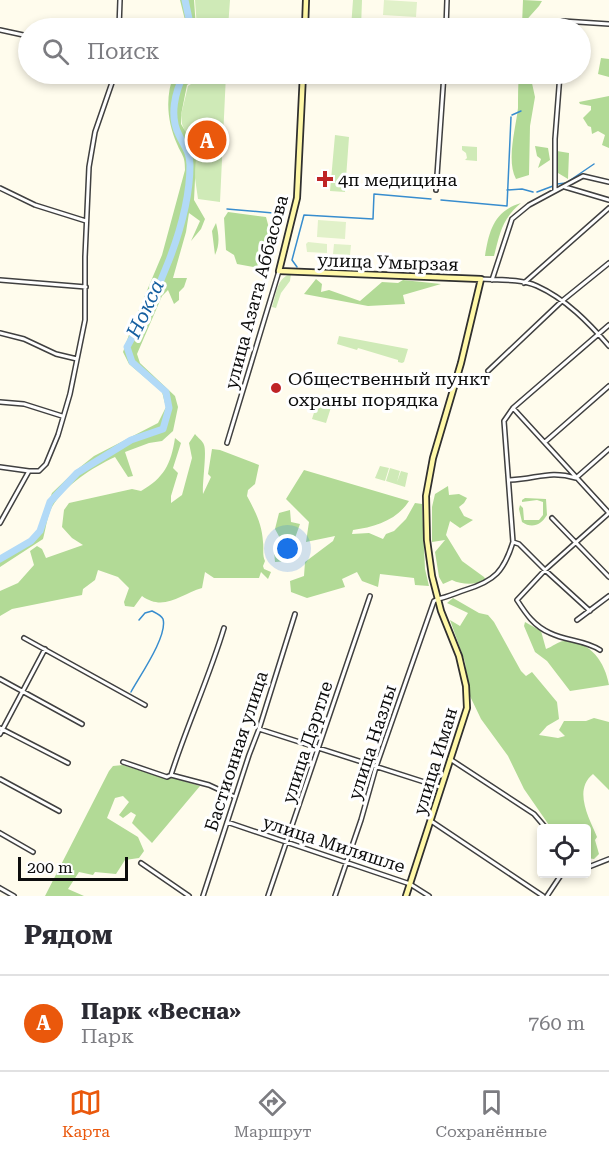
<!DOCTYPE html>
<html lang="ru">
<meta charset="utf-8">
<style>
:root{--surface:#fff;--page:#f7f7f7;--text:#2b2b33;--muted:#7c7c81;--line:#e1e1e2;--accent:#ea580c}
body{margin:0;font-family:"Roboto Serif",serif;background:var(--page);color:var(--text)}
.controls{position:absolute;right:18px;bottom:18px;display:grid;overflow:hidden;border-radius:6px;box-shadow:0 3px 9px #0003}
.controls button{width:54px;height:54px;display:grid;place-items:center;padding:0;border:0;border-bottom:2px solid var(--line);background:var(--surface);color:var(--text);font:30px sans-serif}
.scale{position:absolute;left:18px;bottom:15px;width:110px;box-sizing:border-box;padding-left:6px;border:3px solid #0d0d0d;border-top:0;font-size:16px;line-height:21px;white-space:nowrap;color:#0d0d0d;-webkit-text-stroke:4px #fff;paint-order:stroke}
.you{position:absolute;left:288px;top:549px;width:21px;height:21px;margin:-15px;border:4px solid #fff;border-radius:50%;background:#1a73e8;box-shadow:0 0 0 9px #1a73e833}
.badge{display:grid;place-items:center;width:39px;height:39px;border-radius:50%;background:var(--accent);color:#fff;font-size:20px;font-weight:700}
.pin{position:absolute;translate:-50% -50%;border:3px solid #fff;box-shadow:0 2px 6px #0006}
.list{margin:0;padding:0;list-style:none}
h2{display:flex;justify-content:space-between;align-items:center;height:78px;margin:0;padding:0 24px;font-size:26px}
h2 small{font-size:20px;font-weight:400;color:var(--muted)}
.list li{display:grid;grid-template-columns:39px 1fr auto;gap:18px;align-items:center;box-sizing:border-box;height:96px;padding:0 24px;border-top:2px solid var(--line)}
.list b{display:block;font-size:22px;white-space:nowrap}
.list p{margin:0;font-size:20px;white-space:nowrap;color:var(--muted)}
.list em{font-size:20px;font-style:normal;color:var(--muted)}
.icon{flex:none;width:33px;height:33px;fill:none;stroke:currentColor;stroke-width:2;stroke-linecap:round;stroke-linejoin:round}
.map{position:relative;flex:none;width:609px;height:896px;overflow:hidden}
.search{position:absolute;background:var(--surface);box-shadow:0 3px 9px #0003;left:18px;right:18px;top:18px;height:66px;display:flex;align-items:center;gap:15px;box-sizing:border-box;padding:0 21px;border-radius:33px;color:var(--muted);font-size:22px}
.sheet{height:174px;background:var(--surface)}
nav{display:flex;justify-content:space-around;align-items:center;box-sizing:border-box;height:84px;border-top:2px solid var(--line);background:var(--surface);font-size:16px;color:var(--muted)}
nav a{display:grid;justify-items:center;gap:3px}
nav .on{color:var(--accent)}
.map>svg:first-child{display:block}
</style>
<div class="map">
<svg width="609" height="896" viewBox="0 0 609 896">
<rect width="100%" height="100%" fill="#fffced"/>
<path fill="#cfeab7" d="M195 0H230L228 28H197Z
M353 0H362L361 28H351Z
M197 74H226L220 202 198 199 195 178 196 159 182 124 181 115 188 86 197 80Z
M335 135 349 137 345 192 330 191Z
M462 146 477 147V161L465 160 467 158 466 153 462 150Z
M291 274 290 281 281 293 276 308 272 307C276 295 277 277 291 274Z
M339 336 408 349 404 362 402 363 398 362V360L358 348 357 350 337 344Z
M319 397 333 401 326 423 312 419Z
M380 466 389 468 385 481 375 478Z
M390 468 400 471 397 482 401 471 408 473 405 487 386 481Z"/>
<path fill="#b2da96" d="M180 0H194L196 28H187Z
M523 0 542 1 539 6 522 25Z
M601 58 609 59V77L598 74Z
M174 74H196V79L187 85 181 115V124L194 146 196 159 194 200 205 219 201 229 191 241 200 221 189 213 186 232 173 278H187L184 287 179 292V300L174 304 168 290 162 296 137 354 140 363 175 396 178 407 173 431 162 441 149 443 125 452 133 476 128 477 115 457C92 468 66 484 52 507 47 516 46 529 43 539L0 567V558L29 540 38 530 52 493 74 472 94 456 158 423 166 407 162 392 129 364 123 352 132 326 162 255 185 170C185 155 182 156 177 144 167 121 165 97 174 74Z
M519 74H530L535 97 530 126 529 175 516 179C506 161 516 127 518 108 518 96 518 85 519 74Z
M609 96V148L602 145 605 135 598 131 592 134 591 127 588 126 583 118 591 110V106L580 104 579 102Z
M535 146 548 148 550 160 538 168 541 159 537 156Z
M557 151 569 153 568 179 558 173Z
M521 203C502 219 500 233 494 256H485C489 231 494 211 521 203Z
M228 212 266 217 273 243 259 247 257 260 258 268 237 264 234 255 226 250 224 218Z
M216 223C219 235 220 244 215 255L212 231Z
M316 279 322 284 321 292 329 290 360 301 382 282 398 283 403 280 441 284 403 295 405 304 368 306 304 294Z
M195 434C198 438 203 441 204 445 207 452 202 483 203 494L211 477 208 474 212 449 220 450 259 465 255 484 248 490 247 496C255 511 262 524 263 542 264 549 262 555 265 561L263 566 264 569 271 572 268 579 261 572 259 578H214L205 572 202 588C181 594 164 612 142 596L134 607 125 606 124 602 129 588 118 577 98 570 95 580 83 589 82 595 12 609 0 616V591L18 583 34 565 30 551 37 546 42 549 46 558 83 545 72 538 62 527 64 510 69 503 132 489 141 491C164 478 171 464 175 438L181 443 173 468 178 473 171 496V503L182 495 192 458 189 443Z
M304 470 409 501C397 520 375 527 353 530L352 534 369 533 383 539 386 534 394 531 406 519 415 503 422 504 425 569 429 586 415 585 414 578 380 574 378 587 362 581 357 572 342 579 345 587 307 598 291 592 290 581 304 576 305 562 333 541 335 536 306 542 309 522 286 499Z
M448 486 449 495 459 494 467 498 464 503 459 507 464 516 473 520 460 528 450 521 446 535 462 561 484 577 486 580C476 585 462 585 452 580L443 584 439 577 435 552 445 540 432 542V507L435 494Z
M525 498 546 499 547 515C541 525 532 529 522 522L519 509 520 505 523 508 524 520H539L543 515V502L537 500 522 502V500Z
M290 510 291 522 300 524 295 538 298 547 289 561 275 562 274 551 281 540 275 529 279 513Z
M453 598 479 613 488 615 494 622 521 671 526 676 532 672 557 702 559 719 547 726 539 735 558 738 565 736 559 730 564 721H586L594 718 609 722V790L593 774C573 790 589 818 597 837L595 840 599 854 594 859 587 858 586 828H551L524 789 508 756 481 719 469 694 465 662 450 620 460 626 468 613 447 603Z
M525 622 541 631 546 649C552 647 559 641 564 641 590 640 605 662 609 685L570 691 547 661 535 652 524 626Z
M123 765 167 779 173 778 200 786 152 843 132 823 136 815 131 812 123 818 119 815 129 802 123 796 115 798 107 818 138 837 144 851 139 858 125 860 116 874 95 872 93 875 79 872 68 889 84 896H45L109 771 113 766Z"/>
<path fill="#e1f1c9" d="M384 0 417 2 416 17 383 15Z
M318 220 346 222 345 239 317 237Z
M308 242 327 244V253L307 252 306 244Z
M334 244 351 245 350 255 333 254Z"/>
<g fill="none" stroke-linecap="round" stroke-linejoin="round">
<path stroke="#388dce" stroke-width="1.5" d="M512 115 521 111
M557 184 566 183 594 164
M507 190 522 189 533 192
M537 192 553 186
M441 200 507 206 511 117
M227 209 284 214
M297 267 292 260 304 215 373 219 374 194 431 199
M131 692C139 677 168 636 163 619 161 615 156 613 152 611L145 613 139 620"/>
<path stroke="#b2daf7" stroke-width="7" d="M185 0 191 28
M0 559 31 541 40 531 50 502 77 473 131 440 163 429 169 408 166 392 132 362 127 347C156 297 190 224 190 165 190 152 184 146 179 135 169 116 175 92 184 74"/>
<defs>
<path id="street" d="M119 28 120 0
M446 28 447 0
M563 28V21L609 24
M0 30 28 36
M565 187 609 200
M0 188 35 205 86 221
M436 190 444 74
M555 190V139L560 74
M481 279C499 280 521 279 537 286 566 299 589 323 609 346
M0 280 86 287
M492 280 512 219 529 205 583 176 609 182
M524 283 609 208
M0 333 24 339 56 354 77 359
M488 371 562 301 609 263
M0 402 24 404 62 416
M513 408 609 513
M545 442 609 386
M227 443 279 271
M0 467 29 471
M510 480C537 479 549 470 576 478L609 449
M552 518 609 577
M0 523 29 471H39L46 464 58 435 70 394 85 320V257L89 167 95 132 115 74
M513 542 519 544 545 570 590 611
M577 620 609 596
M24 638 145 705
M600 650C585 640 566 641 550 633 534 626 526 614 517 600L545 570 609 513
M0 679 82 724
M0 728 68 763
M259 729 440 787
M0 734 45 649
M450 759 534 814 546 828
M123 762 167 777 171 775 209 785 235 797
M171 775C187 725 209 678 224 628
M0 779 59 811
M431 821 543 896
M227 822 410 884 429 896
M0 833 33 852
M141 863 189 896
M586 868 609 859
M0 888 14 896
M203 896 249 755 259 729 295 614
M268 896 370 596
M335 896 361 820 376 767 434 601 438 599C447 597 456 593 465 590 495 581 504 571 513 542L504 421 513 408 609 325
M547 896 561 875 576 874"/>
<path id="secondary" d="M305 28 306 0
M303 74 297 198 279 271 481 279 461 363 433 458 426 496 427 540 432 576 441 611 459 656 466 686 467 708 406 896"/>
</defs>
<use href="#street" stroke="#404040" stroke-width="6"/>
<use href="#secondary" stroke="#2f2f2f" stroke-width="8"/>
<use href="#street" stroke="#fff" stroke-width="3"/>
<use href="#secondary" stroke="#fff8a8" stroke-width="4.5"/>
</g>
<g fill="#bf2426" stroke="#fff" stroke-width="2">
<path d="M322 170h6v6h6v6h-6v6h-6v-6h-6v-6h6z"/>
<circle cx="276" cy="388" r="6"/>
</g>
<g text-anchor="middle" dominant-baseline="central" stroke-width="6" stroke-linejoin="round" paint-order="stroke">
<g font-size="18" fill="#0d0d0d" stroke="#fff" text-anchor="start">
<text x="338" y="179">4п медицина</text>
<text x="288" y="378">Общественный пункт<tspan x="288" dy="21">охраны порядка</tspan></text>
</g>
<g font-size="18" fill="#0d0d0d" stroke="#fff">
<text transform="translate(388 262) rotate(2)">улица Умырзая</text>
<text transform="translate(256 292) rotate(-75)">улица Азата Аббасова</text>
<text transform="translate(307 742) rotate(-72)">улица Дэртле</text>
<text transform="translate(372 742) rotate(-72)">улица Назлы</text>
<text transform="translate(236 751) rotate(-72)">Бастионная улица</text>
<text transform="translate(435 761) rotate(-73)">улица Иман</text>
<text transform="translate(334 844) rotate(18)">улица Миляшле</text>
</g>
<g font-size="20" font-style="italic" fill="#155fa0" stroke="#fff">
<text transform="translate(145 309) rotate(-65)">Нокса</text>
</g>
</g>
</svg>
<div class="controls">
<button><svg class="icon" aria-label="locate" viewBox="0 0 24 24"><circle cx="12" cy="12" r="6"/><path d="M12 2v4M12 18v4M2 12h4M18 12h4"/></svg></button>
</div>
<div class="scale">200 m</div>
<div class="you"></div>
<div class="pin badge" style="left:207px;top:140px">A</div>
<div class="search"><svg class="icon" aria-label="search" viewBox="0 0 24 24"><circle cx="10" cy="10" r="6"/><path d="M15 15l6 6"/></svg>Поиск</div>
</div>
<section class="sheet">
<h2>Рядом<small></small></h2>
<ul class="list">
<li><span class="badge">A</span><div><b>Парк «Весна»</b><p>Парк</p></div><em>760 m</em></li>
</ul>
</section>
<nav>
<a class="on"><svg class="icon" aria-label="map" viewBox="0 0 24 24"><path d="M3 6l6-2 6 2 6-2v14l-6 2-6-2-6 2zM9 4v14M15 6v14"/></svg>Карта</a>
<a><svg class="icon" aria-label="directions" viewBox="0 0 24 24"><path d="M12 3l9 9-9 9-9-9zM9 14v-3h6M13 9l2 2-2 2"/></svg>Маршрут</a>
<a><svg class="icon" aria-label="saved" viewBox="0 0 24 24"><path d="M7 4h10v16l-5-4-5 4z"/></svg>Сохранённые</a>
</nav>
